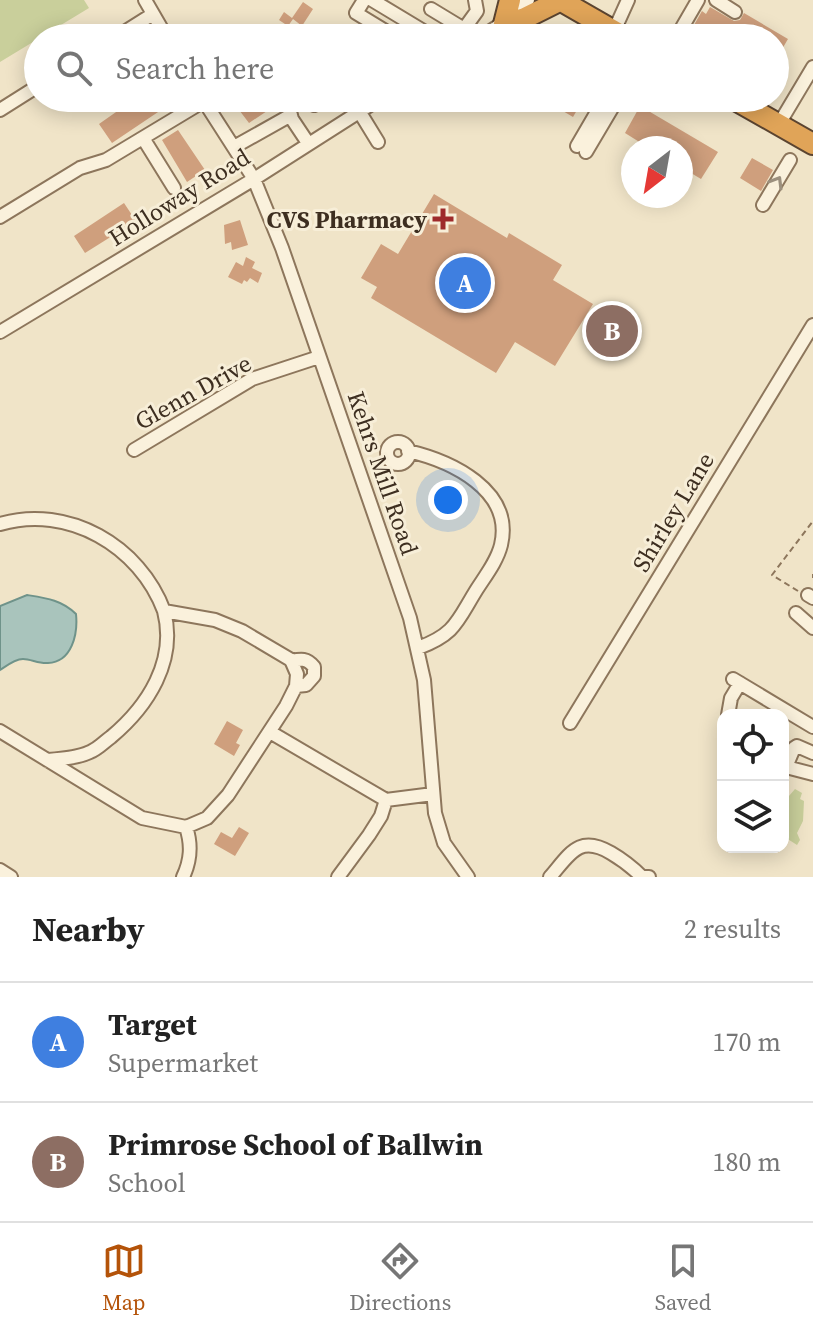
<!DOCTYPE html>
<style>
:root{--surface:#fff;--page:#f6f6f6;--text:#222;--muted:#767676;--line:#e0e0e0;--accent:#b45309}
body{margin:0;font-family:"Source Serif 4",serif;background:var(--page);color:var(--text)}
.controls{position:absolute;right:24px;bottom:24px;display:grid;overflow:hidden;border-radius:16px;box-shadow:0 4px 20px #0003}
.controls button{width:72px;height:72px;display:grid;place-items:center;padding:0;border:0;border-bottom:2px solid var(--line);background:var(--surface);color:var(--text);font:40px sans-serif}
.compass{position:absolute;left:621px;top:136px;width:72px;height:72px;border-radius:50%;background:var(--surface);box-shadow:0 4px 20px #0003;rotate:211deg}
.you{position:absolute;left:448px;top:500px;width:28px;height:28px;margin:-20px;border:6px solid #fff;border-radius:50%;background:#1a73e8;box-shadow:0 0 0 12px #1a73e833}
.badge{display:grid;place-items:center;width:52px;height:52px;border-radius:50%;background:var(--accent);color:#fff;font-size:26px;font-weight:700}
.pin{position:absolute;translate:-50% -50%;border:4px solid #fff;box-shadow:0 2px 8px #0006}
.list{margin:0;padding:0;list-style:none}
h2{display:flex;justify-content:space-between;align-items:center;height:104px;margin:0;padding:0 32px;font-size:34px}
h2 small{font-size:26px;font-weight:400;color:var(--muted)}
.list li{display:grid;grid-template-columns:52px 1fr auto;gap:24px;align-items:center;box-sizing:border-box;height:120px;padding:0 32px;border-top:2px solid var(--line)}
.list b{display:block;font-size:30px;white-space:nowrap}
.list p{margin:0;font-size:26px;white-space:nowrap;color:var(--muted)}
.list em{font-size:26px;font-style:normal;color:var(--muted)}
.icon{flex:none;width:44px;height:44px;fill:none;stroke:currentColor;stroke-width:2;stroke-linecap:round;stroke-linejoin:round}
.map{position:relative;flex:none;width:813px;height:877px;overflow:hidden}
.search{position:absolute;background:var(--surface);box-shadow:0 4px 20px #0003;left:24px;right:24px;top:24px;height:88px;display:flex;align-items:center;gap:20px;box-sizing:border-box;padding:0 28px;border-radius:44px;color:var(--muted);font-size:30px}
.sheet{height:344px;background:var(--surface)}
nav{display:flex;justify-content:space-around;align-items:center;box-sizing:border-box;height:112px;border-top:2px solid var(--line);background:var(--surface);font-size:22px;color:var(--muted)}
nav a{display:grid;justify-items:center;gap:4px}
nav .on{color:var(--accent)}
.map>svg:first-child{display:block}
</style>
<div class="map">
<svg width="813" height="877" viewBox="0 0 813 877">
<rect width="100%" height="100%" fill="#f0e4c8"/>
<path fill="#c9cf9b" d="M0 0H84L89 8 0 62Z
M795 789 802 793 800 799 804 801 803 821 797 833 800 840 797 845 783 836V803Z"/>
<path fill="#a9c4bc" stroke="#6f938a" stroke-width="2" d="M27 595C46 598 62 600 76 614 78 634 72 662 48 663 39 664 31 659 23 659 15 659 6 666 0 670V606Z"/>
<path fill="#cf9f7d" d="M303 2 313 9 302 26 293 19 288 26 279 20 284 12 292 18Z
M710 7 734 21 740 20 744 13 788 39 775 61V38H730L720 32 717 38H693L695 35 690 32 702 11 706 14Z
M136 98H165L170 104 112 143 99 124Z
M247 98H277L278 101 273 107 249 123 236 106Z
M541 98H584L573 117Z
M640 106 718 152 701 179 681 167V148H649L625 133Z
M178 130 205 170 187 182 162 140Z
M752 158 773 170 761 191 740 178Z
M434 194 507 238 509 233 562 265 553 280 593 304 555 366 515 342 496 373 371 298 377 287 361 278 381 244 398 254Z
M124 203 136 221 85 253 74 236Z
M240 220 248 245 232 250 231 242 225 244 224 225Z
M246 257 255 262 252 268 262 273 258 283 250 278 247 282 244 280 242 284 228 277 236 262 243 266Z
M227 721 243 730 236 743 240 745 234 756 214 744Z
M239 827 249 833 235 856 214 844 221 832 232 838Z"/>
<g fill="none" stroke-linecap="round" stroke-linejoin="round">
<defs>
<path id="minor" d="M145 0 167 38
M364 0 356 13 397 38
M372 0 435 38
M716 0 735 12
M431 9 464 29 477 11 475 0
M614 31 628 0
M115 38 153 14
M480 38 512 17 528 0
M676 38 698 0
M202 98 254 179 282 248 410 618 424 680 435 813 444 843 468 877
M286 98 292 119 308 143
M309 98 314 105 328 98
M0 110 38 86
M359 111 378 142
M779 124 813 67
M143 138 174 188
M577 146 605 98
M234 147 291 115
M586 152 618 98
M763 205 790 160
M0 217 80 168 106 160 204 101
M0 332 254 179 381 98
M387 453a11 11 0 1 1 22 0a11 11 0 1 1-22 0Z
M134 450 252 379 319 357
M408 451C451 461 514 490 501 545 497 561 486 575 477 589 457 621 456 634 418 648
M0 524C68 504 140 546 164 611L215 620 242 631 291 660 297 674 296 686 286 706 228 795 207 818 186 827C192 845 191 860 183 877
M808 595 813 598
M796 613 813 628
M291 661C301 659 307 658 314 667V676L306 685 296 686
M733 679 813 727
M728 715 731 698 740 683
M570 723 813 325
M0 731 142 818 186 827
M270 732 386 800 433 794
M813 753 797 746 794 748 786 767 813 774
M47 760C61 759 77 758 90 752 98 749 104 742 111 737 148 706 177 661 164 611
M0 870 11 877
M338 877 369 835 381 816 386 800
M550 877C570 854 579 834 611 853 623 860 632 867 642 877H649"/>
<path id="highway" d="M560 0 626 38
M504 24 525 18 561 0
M504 24 510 0
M732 98 813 144"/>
</defs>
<use href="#minor" stroke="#8d765c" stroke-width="16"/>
<use href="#highway" stroke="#5b4430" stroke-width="24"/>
<path stroke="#8d765c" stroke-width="2" stroke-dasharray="6 4" stroke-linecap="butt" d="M813 574V578
M798 591 772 575 813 521"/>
<use href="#minor" stroke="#faf1dc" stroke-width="12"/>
<use href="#highway" stroke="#e0a458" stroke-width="20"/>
</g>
<defs><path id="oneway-chevron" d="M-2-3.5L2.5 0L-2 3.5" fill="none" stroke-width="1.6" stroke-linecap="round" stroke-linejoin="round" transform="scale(2)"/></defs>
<use stroke="#9c907e" href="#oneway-chevron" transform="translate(777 182) rotate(-59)"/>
<path fill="#9e2a2b" stroke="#f7eed8" stroke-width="3" d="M439 207h8v8h8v8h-8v8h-8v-8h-8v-8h8z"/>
<g text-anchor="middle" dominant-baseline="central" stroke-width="6" stroke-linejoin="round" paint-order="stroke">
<g font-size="24" fill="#3d2e20" stroke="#f7eed8">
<text transform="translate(179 197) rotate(-32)">Holloway Road</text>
<text transform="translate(193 392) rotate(-29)">Glenn Drive</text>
<text transform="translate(383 473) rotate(71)">Kehrs Mill Road</text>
<text transform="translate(673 512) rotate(-59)">Shirley Lane</text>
</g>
<g font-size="24" font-weight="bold" fill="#3d2e20" stroke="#f7eed8" text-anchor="end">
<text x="427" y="219">CVS Pharmacy</text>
</g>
</g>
</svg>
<div class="controls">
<button><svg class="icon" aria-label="locate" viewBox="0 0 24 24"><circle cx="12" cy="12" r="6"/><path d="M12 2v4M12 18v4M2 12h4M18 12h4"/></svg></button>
<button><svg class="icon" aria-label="layers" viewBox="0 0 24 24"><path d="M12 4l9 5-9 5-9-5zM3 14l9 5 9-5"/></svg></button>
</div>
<svg class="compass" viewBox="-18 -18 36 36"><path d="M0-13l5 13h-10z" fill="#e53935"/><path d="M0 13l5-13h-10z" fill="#767676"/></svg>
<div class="you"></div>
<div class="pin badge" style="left:465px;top:283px;background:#3f7fe0">A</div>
<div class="pin badge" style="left:612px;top:331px;background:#8d6e63">B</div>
<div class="search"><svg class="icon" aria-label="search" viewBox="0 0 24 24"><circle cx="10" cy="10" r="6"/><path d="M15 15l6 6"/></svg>Search here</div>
</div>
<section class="sheet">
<h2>Nearby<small>2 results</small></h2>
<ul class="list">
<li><span class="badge" style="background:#3f7fe0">A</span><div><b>Target</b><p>Supermarket</p></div><em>170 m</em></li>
<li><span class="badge" style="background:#8d6e63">B</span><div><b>Primrose School of Ballwin</b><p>School</p></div><em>180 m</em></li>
</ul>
</section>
<nav>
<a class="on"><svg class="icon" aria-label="map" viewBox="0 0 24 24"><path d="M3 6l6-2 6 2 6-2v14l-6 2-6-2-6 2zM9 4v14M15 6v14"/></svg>Map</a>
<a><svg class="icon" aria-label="directions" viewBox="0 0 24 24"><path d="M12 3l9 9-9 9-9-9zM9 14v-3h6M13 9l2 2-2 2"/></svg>Directions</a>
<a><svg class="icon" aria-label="saved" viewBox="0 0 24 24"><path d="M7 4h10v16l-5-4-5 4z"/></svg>Saved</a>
</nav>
